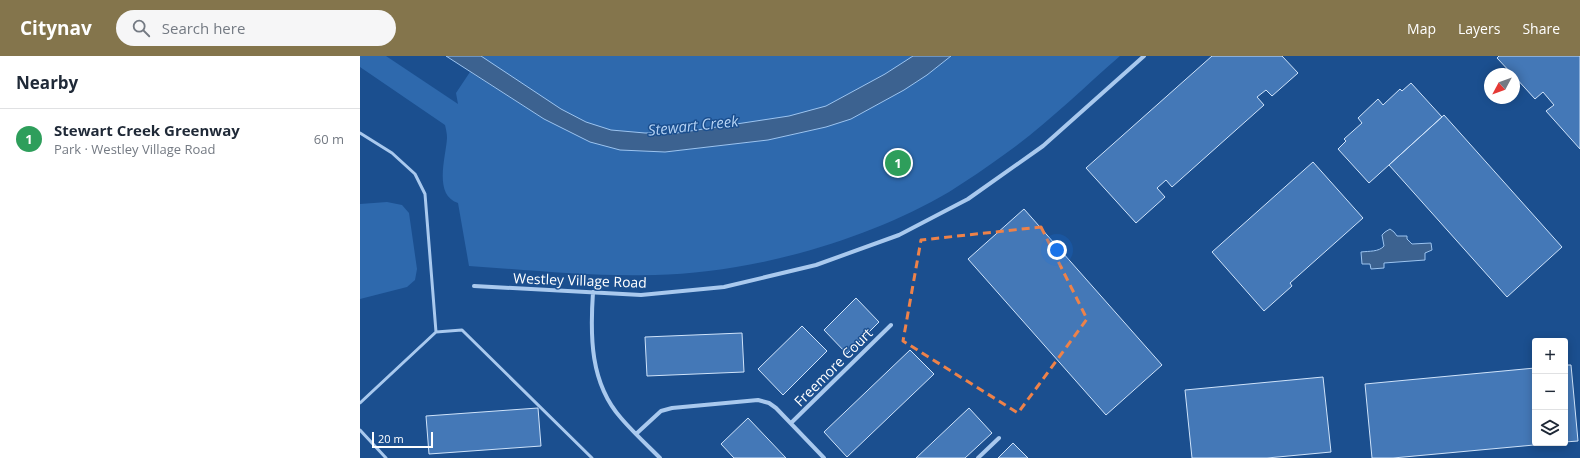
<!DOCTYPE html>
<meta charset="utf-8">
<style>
:root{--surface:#fff;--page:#f6f6f7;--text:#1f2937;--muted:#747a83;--line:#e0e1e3;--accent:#84754c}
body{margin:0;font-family:"Open Sans",sans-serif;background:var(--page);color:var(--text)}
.controls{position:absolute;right:12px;bottom:12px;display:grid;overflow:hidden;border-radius:4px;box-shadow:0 2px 10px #0003}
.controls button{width:36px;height:36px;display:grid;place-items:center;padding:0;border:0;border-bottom:1px solid var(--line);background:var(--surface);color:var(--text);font:20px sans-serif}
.compass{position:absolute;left:1124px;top:12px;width:36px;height:36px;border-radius:50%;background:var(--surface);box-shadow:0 2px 10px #0003;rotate:229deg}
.scale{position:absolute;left:12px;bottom:10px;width:61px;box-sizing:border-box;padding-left:4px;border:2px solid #fff;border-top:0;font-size:11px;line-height:14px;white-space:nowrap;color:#fff;-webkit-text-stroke:3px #1b4f8f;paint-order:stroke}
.you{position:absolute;left:697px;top:194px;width:14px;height:14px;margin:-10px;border:3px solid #fff;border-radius:50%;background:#1a73e8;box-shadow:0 0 0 6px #1a73e833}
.badge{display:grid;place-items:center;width:26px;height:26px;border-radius:50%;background:var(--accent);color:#fff;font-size:13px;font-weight:700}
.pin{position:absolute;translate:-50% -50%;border:2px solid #fff;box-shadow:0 1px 4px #0006}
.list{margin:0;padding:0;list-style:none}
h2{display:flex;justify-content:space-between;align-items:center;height:52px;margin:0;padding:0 16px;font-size:17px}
h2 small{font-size:13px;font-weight:400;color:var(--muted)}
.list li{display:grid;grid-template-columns:26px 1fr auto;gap:12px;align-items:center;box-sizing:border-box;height:60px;padding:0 16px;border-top:1px solid var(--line)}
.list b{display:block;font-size:15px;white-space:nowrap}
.list p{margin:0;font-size:13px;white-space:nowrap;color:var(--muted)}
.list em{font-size:13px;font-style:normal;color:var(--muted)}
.icon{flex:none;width:22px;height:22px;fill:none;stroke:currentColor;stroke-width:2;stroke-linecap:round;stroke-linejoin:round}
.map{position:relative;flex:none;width:1220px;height:402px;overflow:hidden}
header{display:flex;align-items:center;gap:24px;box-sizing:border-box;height:56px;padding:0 20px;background:var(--accent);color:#fff}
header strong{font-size:19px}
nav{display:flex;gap:22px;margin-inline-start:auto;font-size:14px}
.search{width:280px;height:36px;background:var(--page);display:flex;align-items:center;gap:10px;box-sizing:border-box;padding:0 14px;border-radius:22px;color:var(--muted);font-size:15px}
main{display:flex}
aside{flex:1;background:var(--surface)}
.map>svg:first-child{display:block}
</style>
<header>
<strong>Citynav</strong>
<div class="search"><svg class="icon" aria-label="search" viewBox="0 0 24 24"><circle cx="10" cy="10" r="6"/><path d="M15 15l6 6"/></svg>Search here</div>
<nav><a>Map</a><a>Layers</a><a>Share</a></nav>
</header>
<main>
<aside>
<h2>Nearby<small></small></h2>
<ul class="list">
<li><span class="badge" style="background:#2e9e5b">1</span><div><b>Stewart Creek Greenway</b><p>Park · Westley Village Road</p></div><em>60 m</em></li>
</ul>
</aside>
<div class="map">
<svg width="1220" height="402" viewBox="0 0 1220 402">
<rect width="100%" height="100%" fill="#1b4f8f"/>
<path fill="#2e69ad" d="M0 0H26L98 48 96 37 110 16 184 63 305 96 408 84 466 71 328 87 237 76 103 0H760C722 33 686 69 645 98 627 111 608 124 589 136 506 185 391 217 295 219 233 221 170 214 109 210L98 147C73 139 86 101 87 82 87 78 86 73 85 69L0 11Z
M27 146 42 149 49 157 57 213 55 224 47 231 0 243V148Z"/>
<path fill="#3c6290" stroke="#9cc4f0" d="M86 0H121L201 53 226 66 251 74 285 77H317L429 60 466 50 525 18 553 0H591L567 19 544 34 491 63 466 71 408 84 305 96 260 94 230 86 184 63Z
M1030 173 1034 176 1037 180H1047V183L1052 188 1071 187 1072 194 1065 197V204L1024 207V212L1011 213 1010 208H1002L1001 196C1009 195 1019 196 1024 190L1022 179 1025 176Z"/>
<path fill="#4478b7" stroke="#cfe3fa" d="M852 0H922L938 17 912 40 906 34 897 41 904 49 812 131 806 124 797 132 805 141 776 167 726 112Z
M1139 0H1220V93L1186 55 1194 49 1183 36 1175 43 1154 20V18H1152L1137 2Z
M1051 27 1082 61 1009 127 978 93 986 85 984 83 1002 67 998 62 1018 43 1023 49 1040 33 1042 35Z
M1084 59 1202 191 1147 241 1029 109Z
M953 106 1003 162 930 227 932 230 904 255 852 196Z
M664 153 802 309 746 359 608 203Z
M496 242 519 266 487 298 464 274Z
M442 270 467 295 423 339 398 313Z
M382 277 384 316 287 320 285 281Z
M550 294 574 318 487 401 464 376Z
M1205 309H1211L1218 385 1205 386Z
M1175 312V387H1196L1033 402H1012L1005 328Z
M963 321 971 396 907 402H832L825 334Z
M178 352 181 390 69 398 66 360Z
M609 352 632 377 605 402H556Z
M388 362 426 402H374L361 388Z
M653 387 668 402H638Z"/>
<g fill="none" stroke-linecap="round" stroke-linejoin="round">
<path stroke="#a9c9ee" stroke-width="3" d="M0 77 32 97 55 118 65 138 76 276
M0 347 76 276 102 274 232 402
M0 374 26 402"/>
<path stroke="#a9c9ee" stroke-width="4" d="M114 230 281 239 364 231 456 209 539 179 608 143 683 90 784 0
M233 236C230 280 230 327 261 362 273 376 287 389 300 402
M431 367 531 269
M276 378 301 355 312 352 398 344 409 347 416 352 464 402
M618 402 639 382"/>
</g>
<path fill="none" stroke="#ee8249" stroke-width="3" stroke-dasharray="8 5" stroke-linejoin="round" d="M681 171 727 263 658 357 543 285 561 184Z"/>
<g text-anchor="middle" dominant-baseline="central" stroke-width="3" stroke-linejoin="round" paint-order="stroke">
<g font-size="14" fill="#fff" stroke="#1b4f8f">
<text transform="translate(220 224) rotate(2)">Westley Village Road</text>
<text transform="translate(473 311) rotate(-45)">Freemore Court</text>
</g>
<g font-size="15" font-style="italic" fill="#b5d3f5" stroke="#1b4f8f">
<text transform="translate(333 69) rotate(-6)">Stewart Creek</text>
</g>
</g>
</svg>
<div class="controls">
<button>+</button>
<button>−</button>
<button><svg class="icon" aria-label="layers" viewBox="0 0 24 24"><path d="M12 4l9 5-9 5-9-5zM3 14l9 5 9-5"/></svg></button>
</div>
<svg class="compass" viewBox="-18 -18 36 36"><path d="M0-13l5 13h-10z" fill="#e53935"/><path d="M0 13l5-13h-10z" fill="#747a83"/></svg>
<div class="scale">20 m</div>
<div class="you"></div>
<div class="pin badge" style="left:538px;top:107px;background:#2e9e5b">1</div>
</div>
</main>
